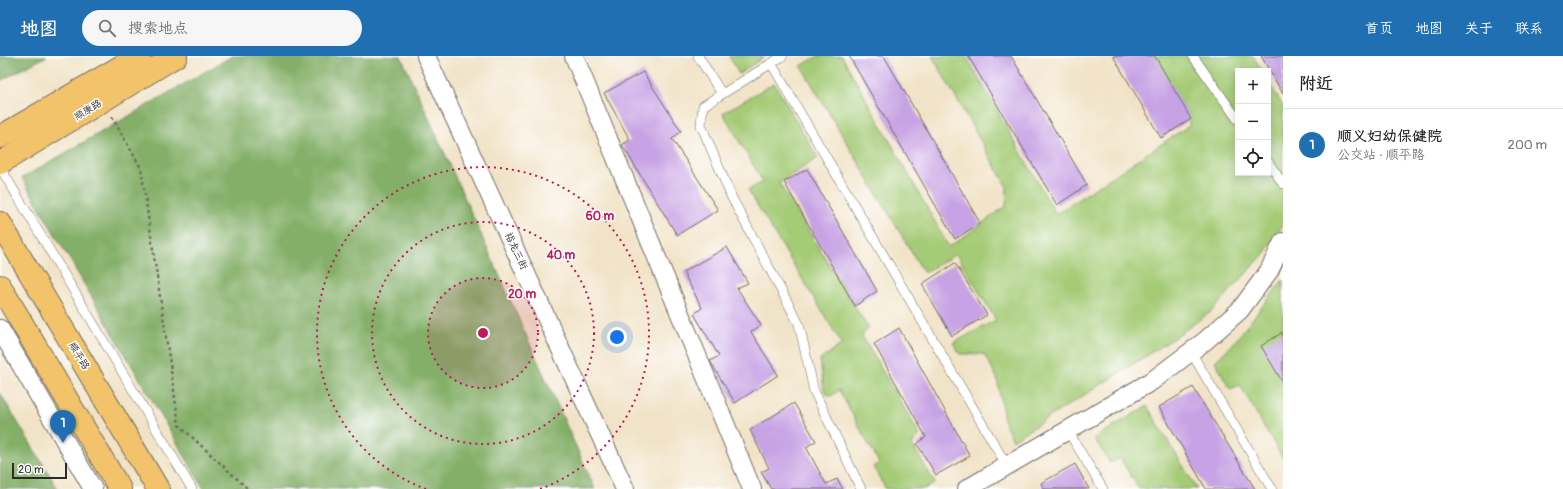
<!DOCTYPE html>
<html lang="zh">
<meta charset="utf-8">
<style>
:root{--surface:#fff;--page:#f6f6f6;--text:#202124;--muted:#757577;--line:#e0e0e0;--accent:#1f6fb2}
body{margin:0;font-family:Pangolin,"LXGW WenKai TC",sans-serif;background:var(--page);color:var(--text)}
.controls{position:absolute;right:12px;top:12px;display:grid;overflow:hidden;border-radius:0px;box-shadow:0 2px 10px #0003}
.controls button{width:36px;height:36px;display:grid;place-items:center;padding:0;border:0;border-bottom:1px solid var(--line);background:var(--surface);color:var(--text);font:20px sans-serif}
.scale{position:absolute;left:12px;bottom:10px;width:55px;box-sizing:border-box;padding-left:4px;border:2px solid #2b2b2b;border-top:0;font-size:11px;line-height:14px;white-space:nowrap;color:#2b2b2b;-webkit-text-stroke:3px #fff;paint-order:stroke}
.you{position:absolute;left:617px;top:281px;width:14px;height:14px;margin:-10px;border:3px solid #fff;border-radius:50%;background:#1a73e8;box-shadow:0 0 0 6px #1a73e833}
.badge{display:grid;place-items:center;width:26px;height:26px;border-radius:50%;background:var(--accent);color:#fff;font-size:13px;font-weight:700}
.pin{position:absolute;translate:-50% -33px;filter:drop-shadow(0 1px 2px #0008)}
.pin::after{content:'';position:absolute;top:21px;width:14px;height:12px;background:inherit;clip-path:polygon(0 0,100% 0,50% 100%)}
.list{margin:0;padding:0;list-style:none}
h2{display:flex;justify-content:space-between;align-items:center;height:52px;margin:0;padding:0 16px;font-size:17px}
h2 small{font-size:13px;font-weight:400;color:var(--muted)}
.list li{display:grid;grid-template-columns:26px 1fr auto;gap:12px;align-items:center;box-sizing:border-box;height:72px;padding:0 16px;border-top:1px solid var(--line)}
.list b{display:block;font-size:15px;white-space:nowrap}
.list p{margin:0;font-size:13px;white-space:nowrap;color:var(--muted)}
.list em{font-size:13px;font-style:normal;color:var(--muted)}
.icon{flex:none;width:22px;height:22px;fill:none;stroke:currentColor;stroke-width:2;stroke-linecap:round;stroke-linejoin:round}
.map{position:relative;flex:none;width:1283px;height:433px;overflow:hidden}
header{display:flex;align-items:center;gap:24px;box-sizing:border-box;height:56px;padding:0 20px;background:var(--accent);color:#fff}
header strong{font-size:19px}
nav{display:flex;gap:22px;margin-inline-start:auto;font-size:14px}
.search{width:280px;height:36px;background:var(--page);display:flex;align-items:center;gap:10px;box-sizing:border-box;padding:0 14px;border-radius:22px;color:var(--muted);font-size:15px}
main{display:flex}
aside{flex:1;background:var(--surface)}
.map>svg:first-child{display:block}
</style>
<header>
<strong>地图</strong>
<div class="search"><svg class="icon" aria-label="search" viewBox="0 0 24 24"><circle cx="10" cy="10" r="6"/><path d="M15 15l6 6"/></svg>搜索地点</div>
<nav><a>首页</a><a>地图</a><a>关于</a><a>联系</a></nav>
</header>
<main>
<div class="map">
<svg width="1283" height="433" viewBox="0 0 1283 433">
<rect width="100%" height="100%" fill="#fff"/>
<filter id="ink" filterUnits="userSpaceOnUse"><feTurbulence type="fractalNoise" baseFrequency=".025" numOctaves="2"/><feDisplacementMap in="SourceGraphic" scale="8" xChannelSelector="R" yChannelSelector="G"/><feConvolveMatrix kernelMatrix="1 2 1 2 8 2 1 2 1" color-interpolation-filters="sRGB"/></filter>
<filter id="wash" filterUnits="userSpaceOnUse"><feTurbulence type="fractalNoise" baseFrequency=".012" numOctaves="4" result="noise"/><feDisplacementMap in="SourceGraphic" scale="16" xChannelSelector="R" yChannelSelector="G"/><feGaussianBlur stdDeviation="0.9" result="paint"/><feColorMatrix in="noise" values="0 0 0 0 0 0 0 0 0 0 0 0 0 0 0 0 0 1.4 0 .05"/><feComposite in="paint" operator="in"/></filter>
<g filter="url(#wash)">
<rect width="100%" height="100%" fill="#f1e3c7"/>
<path fill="#a4cb76" stroke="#687b50" d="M729 0H765L739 18Z
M818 0H842L949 191 1006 150 1007 131 932 0H966L1056 158 1190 69 1150 0H1253L1262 15H1238V117H1268V25L1283 50V169L1263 199 1212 255 1168 286 1013 384 1005 369 997 322 984 298H960L953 287 996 264 956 198 924 217 801 10Z
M774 27 818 102 779 127 868 272 862 280 920 379 912 388 935 427 924 433H886L873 411 879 407 839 334 830 341 824 334 820 304 842 288 748 134 763 126 723 57Z
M1283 224V403L1240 329 1230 333 1215 305 1232 289Z
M1147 350 1197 433H1139L1120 402 1110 407 1094 382Z"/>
<path fill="#83af67" stroke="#576d49" d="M0 0H47L0 25Z
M232 0H401L595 433H204L22 122Z
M0 337 58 433H0Z"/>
<g id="blocks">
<path fill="#c7a2e4" d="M849 0H884L980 167 955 183Z
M968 0H1011L1087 129 1057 149Z
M1113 0H1155L1191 63 1161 82Z
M1261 0H1283V38Z
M643 16 681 75 672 83 718 154 677 179 622 89 630 84 604 37Z
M807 113 877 235 855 250 784 126Z
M727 191 748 227 737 232 761 269 751 276 778 319 735 347 710 305 719 300 694 258 702 252 683 216Z
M955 207 987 259 952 280 922 228Z
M899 272 970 400 936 419 917 388 926 381 874 288Z
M1283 276V327L1261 290Z
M1193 331 1255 433H1206L1159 351Z
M794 347 816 385 806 391 826 428 837 423 843 433H771L761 416 769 412 750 374Z
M1075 408 1089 433H1044L1041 427Z"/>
</g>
</g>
<g filter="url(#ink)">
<use href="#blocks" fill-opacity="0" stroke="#706b62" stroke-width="1"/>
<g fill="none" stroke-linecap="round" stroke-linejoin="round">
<defs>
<path id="lane" d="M698 0 722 38
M783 0 703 50 701 69 732 142 799 268 814 335 861 433
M1193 0 1238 64
M771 7 1007 410
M1268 106 1283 128
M0 111 192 433
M1191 296 1272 433
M1068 375 1103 433"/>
<path id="street" d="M426 0 625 433
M574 0 752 433
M0 273 93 433
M967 433 1152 325 1205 285 1240 254 1269 215 1283 186"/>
<path id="primary" d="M0 81 139 0
M0 107 176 0
M0 167 158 433
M0 230 120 433"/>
</defs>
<use href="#lane" stroke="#706b62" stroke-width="10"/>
<use href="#street" stroke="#706b62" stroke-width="20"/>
<use href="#primary" stroke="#706b62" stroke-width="24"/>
<path stroke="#706b62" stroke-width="2.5" stroke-dasharray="3 3" stroke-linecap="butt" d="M112 61 141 112 179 369 248 433"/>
<use href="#lane" stroke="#fff" stroke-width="9"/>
<use href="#street" stroke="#fff" stroke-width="18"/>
<use href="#primary" stroke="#f2c36a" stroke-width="22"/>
</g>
</g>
<circle cx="483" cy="277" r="55" fill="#c2185b" fill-opacity=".12"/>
<g fill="none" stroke="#c2185b" stroke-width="2" stroke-dasharray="2 4">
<circle cx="483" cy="277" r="55"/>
<circle cx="483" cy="277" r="111"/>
<path d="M426 433A166 166 0 1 1 540 433"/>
</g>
<g text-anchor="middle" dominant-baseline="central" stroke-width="3" stroke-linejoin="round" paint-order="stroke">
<g font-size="10" fill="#2b2b2b" stroke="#fff">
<text transform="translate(88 54) rotate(-31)">顺康路</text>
<text transform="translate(516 195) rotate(65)">裕龙三街</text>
<text transform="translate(79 300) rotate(59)">顺平路</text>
</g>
</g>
<circle cx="483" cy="277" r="6" fill="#c2185b" stroke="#fff" stroke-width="2"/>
<g font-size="12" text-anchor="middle" font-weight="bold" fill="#c2185b" stroke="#fff" stroke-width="3" stroke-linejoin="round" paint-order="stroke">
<text x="600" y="164">60 m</text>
<text x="561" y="203">40 m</text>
<text x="522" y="242">20 m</text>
</g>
</svg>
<div class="controls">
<button>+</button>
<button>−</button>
<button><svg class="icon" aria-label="locate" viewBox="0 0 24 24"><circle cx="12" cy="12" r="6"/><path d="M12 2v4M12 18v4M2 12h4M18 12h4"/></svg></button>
</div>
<div class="scale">20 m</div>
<div class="you"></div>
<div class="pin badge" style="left:63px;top:387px">1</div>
</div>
<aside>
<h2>附近<small></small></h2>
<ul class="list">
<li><span class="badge">1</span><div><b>顺义妇幼保健院</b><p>公交站 · 顺平路</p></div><em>200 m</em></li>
</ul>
</aside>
</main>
